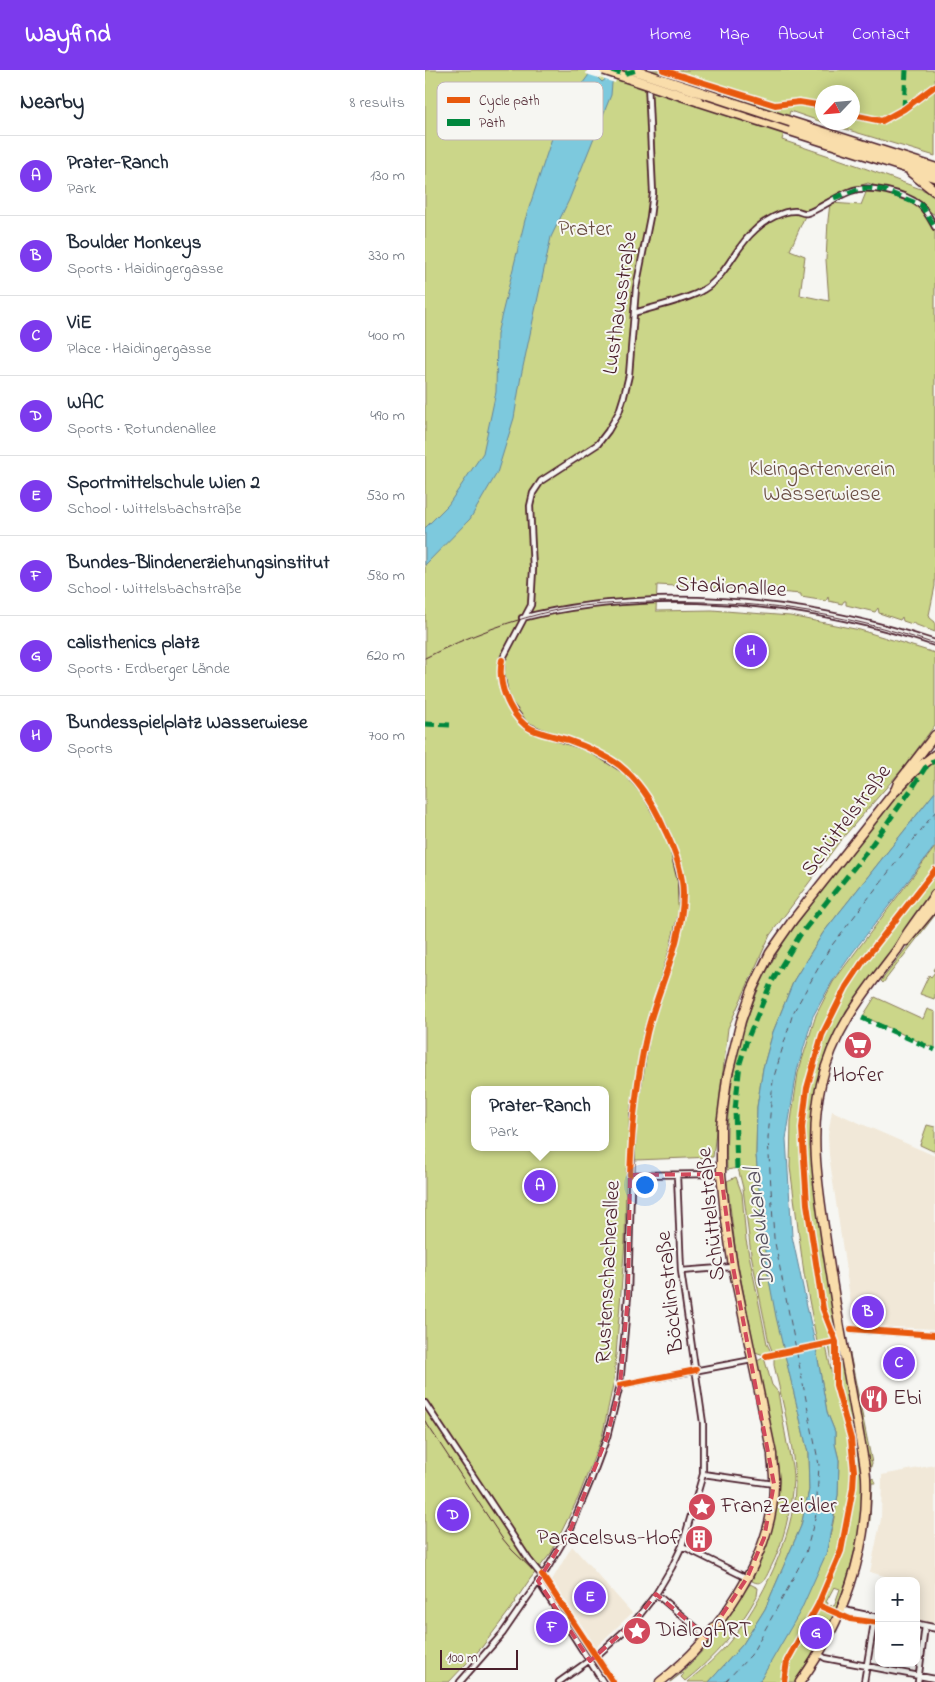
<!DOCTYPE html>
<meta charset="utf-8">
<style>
:root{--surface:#fff;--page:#f2f2f3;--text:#1f2937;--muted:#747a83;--line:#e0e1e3;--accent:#7c3aed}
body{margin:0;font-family:"Indie Flower",sans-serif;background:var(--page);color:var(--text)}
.controls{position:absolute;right:15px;bottom:15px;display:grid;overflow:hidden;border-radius:10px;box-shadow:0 2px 12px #0003}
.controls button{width:45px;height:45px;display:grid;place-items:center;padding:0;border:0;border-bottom:1px solid var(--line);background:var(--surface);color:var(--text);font:25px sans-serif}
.compass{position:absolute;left:390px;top:15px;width:45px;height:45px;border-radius:50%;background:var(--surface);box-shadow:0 2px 12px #0003;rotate:244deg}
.scale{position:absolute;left:15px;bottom:12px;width:78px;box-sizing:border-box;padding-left:5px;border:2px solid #4a1f2b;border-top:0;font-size:14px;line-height:18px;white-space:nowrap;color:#4a1f2b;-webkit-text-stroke:4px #f6f6f2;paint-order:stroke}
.you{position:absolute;left:219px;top:1114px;width:18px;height:18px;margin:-12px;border:4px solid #fff;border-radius:50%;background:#1a73e8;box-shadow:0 0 0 8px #1a73e833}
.badge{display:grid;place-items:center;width:32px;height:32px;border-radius:50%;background:var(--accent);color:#fff;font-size:16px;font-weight:700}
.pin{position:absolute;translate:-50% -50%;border:2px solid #fff;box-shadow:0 1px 5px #0006}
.popup{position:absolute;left:46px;top:1016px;width:138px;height:65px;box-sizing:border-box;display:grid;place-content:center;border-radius:10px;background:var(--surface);filter:drop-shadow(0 1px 4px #0005);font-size:16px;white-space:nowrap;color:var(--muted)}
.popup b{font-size:19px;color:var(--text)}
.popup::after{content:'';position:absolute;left:50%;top:100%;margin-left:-10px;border:10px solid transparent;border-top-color:var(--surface)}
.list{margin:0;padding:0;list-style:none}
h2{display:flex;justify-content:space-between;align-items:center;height:65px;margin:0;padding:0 20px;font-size:21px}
h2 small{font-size:16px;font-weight:400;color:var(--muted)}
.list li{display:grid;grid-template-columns:32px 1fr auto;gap:15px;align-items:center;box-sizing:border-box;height:80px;padding:0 20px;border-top:1px solid var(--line)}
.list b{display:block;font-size:19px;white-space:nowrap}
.list p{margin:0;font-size:16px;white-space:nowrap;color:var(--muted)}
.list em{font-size:16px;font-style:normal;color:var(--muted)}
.map{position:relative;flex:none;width:510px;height:1612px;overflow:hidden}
header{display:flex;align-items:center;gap:30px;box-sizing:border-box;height:70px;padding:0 25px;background:var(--accent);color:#fff}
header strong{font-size:24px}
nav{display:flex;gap:28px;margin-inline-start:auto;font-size:18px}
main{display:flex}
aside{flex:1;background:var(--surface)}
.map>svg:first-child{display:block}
</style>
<header>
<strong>Wayfind</strong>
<nav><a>Home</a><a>Map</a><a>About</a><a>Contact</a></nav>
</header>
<main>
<aside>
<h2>Nearby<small>8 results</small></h2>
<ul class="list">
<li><span class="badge">A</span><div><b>Prater-Ranch</b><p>Park</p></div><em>130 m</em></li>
<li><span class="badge">B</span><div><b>Boulder Monkeys</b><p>Sports · Haidingergasse</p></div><em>330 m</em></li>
<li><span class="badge">C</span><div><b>ViE</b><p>Place · Haidingergasse</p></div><em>400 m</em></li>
<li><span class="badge">D</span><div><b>WAC</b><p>Sports · Rotundenallee</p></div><em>490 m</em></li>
<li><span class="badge">E</span><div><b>Sportmittelschule Wien 2</b><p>School · Wittelsbachstraße</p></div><em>530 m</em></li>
<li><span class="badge">F</span><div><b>Bundes-Blindenerziehungsinstitut</b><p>School · Wittelsbachstraße</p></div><em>580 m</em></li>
<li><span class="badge">G</span><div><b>calisthenics platz</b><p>Sports · Erdberger Lände</p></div><em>620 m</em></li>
<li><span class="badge">H</span><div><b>Bundesspielplatz Wasserwiese</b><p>Sports</p></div><em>700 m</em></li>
</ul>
</aside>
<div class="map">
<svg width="510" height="1612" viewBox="0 0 510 1612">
<rect width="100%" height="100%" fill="#f6f6f2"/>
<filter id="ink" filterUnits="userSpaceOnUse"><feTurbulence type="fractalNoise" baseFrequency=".02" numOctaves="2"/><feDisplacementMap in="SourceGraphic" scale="10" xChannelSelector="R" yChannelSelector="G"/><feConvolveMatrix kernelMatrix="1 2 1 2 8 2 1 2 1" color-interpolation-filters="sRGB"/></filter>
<g filter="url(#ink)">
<path fill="#f1e8d8" d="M407 1041 510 1086V1259L429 1255 404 1085 403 1065Z
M510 1395V1553L491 1550V1511H459V1506L445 1502 456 1449 457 1405Z
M147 1476 207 1543 171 1577 127 1510Z"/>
<path fill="#cbd689" stroke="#8a7a5a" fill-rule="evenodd" d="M0 0H510V86L400 53 428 52V22H398L397 52 365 41 357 70 434 96 509 124 510 126V145L484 127 443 113 420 120 383 139 365 180 380 186 375 225 404 231 401 190 403 150 405 133 436 135 442 120 454 121 492 135 510 160V516L504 545 505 548 510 552V562L489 554 488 552 487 554 478 551 477 547 475 550 454 543 453 538 450 542 421 535V531H419L417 534 404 531 403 527 401 531 376 527V524L329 520 232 515 231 541 287 540 365 546 435 560 510 583V655L479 697 415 771 345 865 303 958 288 1087 210 1090 201 1098 200 1171 189 1310 177 1367 153 1428 126 1483 105 1509 90 1531 91 1532 57 1577 24 1612H0ZM50 1020H180V1077H50Z
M510 692V722L398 863 369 910 348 962 338 998 332 1037 331 1085 342 1199 359 1281 348 1283 344 1273 326 1184 318 1118 313 1098 302 1100C299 1027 313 952 349 888 363 863 381 842 398 820 424 786 451 752 478 718L489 706Z
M510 777V819L421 941 395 998 387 1044 385 1076 397 1178 412 1268 392 1272 379 1204 365 1097 366 1051 373 1003 391 945 408 912Z
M510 841V845L458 913 456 911Z
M510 897V926L509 929 495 924 504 905 506 907 510 902 508 900Z
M450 927 498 949 502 939 510 942V979L438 946Z
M502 1055 510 1057V1080L508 1081 495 1075Z
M311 1107 317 1124 321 1170 330 1214 342 1274 347 1284 339 1285 330 1282 311 1184 302 1111Z
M409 1274 410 1279V1310L404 1275Z
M401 1276 410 1319 422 1360 428 1394 427 1418 416 1472V1479L402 1514 379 1558 360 1590 357 1612H332L336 1609 401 1484 408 1453 413 1425 414 1390 410 1374V1362L402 1342 391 1278Z
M414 1279C421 1296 422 1317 425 1335 429 1355 434 1375 436 1395 441 1446 429 1495 410 1541L404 1538 406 1535 409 1536 415 1519 409 1517 401 1532 403 1533 402 1537 396 1532 418 1482 430 1418 431 1393 427 1369 413 1319V1281Z
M422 1279H424L447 1393 445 1400Z
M360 1284 383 1383 384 1420 376 1456 340 1539 318 1574 284 1612H262C278 1599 293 1586 306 1570 336 1534 369 1465 370 1418 370 1377 358 1335 349 1295V1286Z
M338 1288 340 1291 347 1315 353 1322C356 1340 359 1357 362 1374 365 1386 368 1397 368 1410 366 1440 359 1472 345 1499 341 1507 338 1517 327 1511L347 1455 352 1429 354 1410 352 1388 332 1291Z
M446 1408 449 1409 451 1413H447L445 1450 440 1475 439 1474 443 1450Z
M325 1514 333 1518 332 1526C314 1559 289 1588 260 1611L256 1607 258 1605 257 1603 245 1612C275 1588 300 1555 319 1522 321 1516 322 1519 325 1514Z
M395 1540 408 1546 385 1588 371 1610 369 1612H361L363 1594 391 1541Z"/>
<path fill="#7dc9dd" stroke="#698596" d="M165 0 177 12 192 0 187 13 186 25 144 130 126 167 96 306 89 348 72 403 45 449 0 495V458L23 435 58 383 71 322 72 264 100 150 128 65 141 36 163 6Z
M510 722V776L428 882 407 912 388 946 372 1001 361 1069 367 1166 391 1278 402 1342 410 1362V1374L414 1390 413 1425 401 1484 376 1540 336 1609 332 1612H284L318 1574 340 1539 376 1456 384 1420 383 1383 351 1247 342 1199 337 1155 331 1085 332 1037 338 998 348 962 369 910 398 863Z"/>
<path fill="#f6f6f2" d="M162 0H179L177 9 181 0H194L190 13 161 4Z
M393 1274 394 1278 357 1285V1282Z"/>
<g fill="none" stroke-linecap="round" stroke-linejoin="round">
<path stroke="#595260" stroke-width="1" stroke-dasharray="6 5" stroke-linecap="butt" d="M300 1612 326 1585 363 1518 381 1483 391 1444 394 1395 349 1168 343 1068 348 1010 368 943 404 879 510 742"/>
<defs>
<path id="minor" d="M209 243C228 237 263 230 278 220 302 206 309 178 330 160 339 151 358 140 371 141 375 141 377 144 382 143 392 141 413 125 426 121 443 114 480 123 495 135 501 140 506 150 510 157
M97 548C144 536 184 532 233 530 329 528 418 542 510 573
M205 1105 296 1104
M256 1201 308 1197
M426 1259 510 1265
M195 1315 327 1290
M0 1333 104 1490 121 1511 188 1612
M278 1404 349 1414
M257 1476 322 1508
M113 1511 178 1612
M231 1524 282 1567
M394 1584 400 1588 510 1609
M35 1612 78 1563 122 1499 146 1458 166 1410 182 1367 195 1315 203 1226 208 1046 222 961 249 877 257 842 256 811 248 778 239 757 220 723 201 701 176 685 161 677 118 663 100 655 84 634 80 624 76 603 77 590 106 535 108 499 105 436 108 423 116 411 173 374 183 361 194 342 199 326 204 305 211 218 225 147 228 123 223 13
M134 1612 176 1582 210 1551 231 1524 247 1497 257 1476 278 1404V1353L256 1201 252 1105
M439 1612 450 1547
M493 1612 500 1556"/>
<path id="tertiary" d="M416 1540 454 1548
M491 1554 510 1558"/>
<path id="primary" d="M481 871 510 836
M235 1612C291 1569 348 1487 349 1415 350 1405 347 1394 347 1384L308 1197 300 1144 296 1104V1056L302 1008 316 951 327 920 345 883 368 850 470 721 473 713 510 665
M375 1612C418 1553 444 1480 441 1407 440 1394 437 1381 435 1369 430 1341 425 1314 420 1286 412 1243 405 1200 399 1157 392 1109 385 1062 396 1014 408 960 439 923 472 880 476 874 479 868 483 862 492 849 501 837 510 824"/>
<path id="motorway" d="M273 31 510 107
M366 52 510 98
M486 102 510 121
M470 721 489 701 510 685"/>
</defs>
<use href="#minor" stroke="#4a1f2b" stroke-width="8"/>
<use href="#tertiary" stroke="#4a1f2b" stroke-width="9"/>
<use href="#primary" stroke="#4a1f2b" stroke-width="11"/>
<use href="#motorway" stroke="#4a1f2b" stroke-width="12"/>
<use href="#minor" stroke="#f6f6f2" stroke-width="4.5"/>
<use href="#tertiary" stroke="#f6f6f2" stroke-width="5.5"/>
<use href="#primary" stroke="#f9ddab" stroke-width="8"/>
<use href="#motorway" stroke="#f9ddab" stroke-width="9"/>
<path stroke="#4a1f2b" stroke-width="1" d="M0 588C43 566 88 549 136 539 165 534 196 533 226 532 325 529 416 542 510 574
M0 1351 77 1468 87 1480 115 1507 184 1612"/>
<defs>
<path id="motorway-bridge" d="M179 0 273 31
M208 0 366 52"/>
</defs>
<use href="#motorway-bridge" stroke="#4a1f2b" stroke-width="12" stroke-linecap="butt"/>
<use href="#motorway-bridge" stroke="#f9ddab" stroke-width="9"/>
<path stroke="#00873e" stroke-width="5" stroke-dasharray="10 5" stroke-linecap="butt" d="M186 0 198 4 212 0
M479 39 481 0
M409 128 433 119 444 118 458 120 496 135 510 157
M0 654 25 655
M437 948 510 980
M312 1099 310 1040 315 993 322 970 346 913 375 865 440 784 488 717 500 698 510 690"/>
<defs>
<path id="cycleway" d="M238 0 350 35 374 32 398 36
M428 45 457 51 479 39 510 16
M77 590C72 612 83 641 100 655 112 664 130 666 143 670 160 676 179 684 194 695 214 711 228 733 238 756 248 776 258 801 258 824 258 873 233 917 222 963 211 1011 207 1057 205 1105
M426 1259 510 1265
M341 1286 411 1272
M195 1315 271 1300
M117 1505 188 1612
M393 1535 425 1549 454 1553
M359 1612 362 1591 393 1535 416 1481 428 1418 429 1401 426 1369 411 1315V1272L398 1239 382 1134 377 1058 382 1018 397 965 421 917 437 893 510 800"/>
</defs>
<use href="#cycleway" stroke="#f6f6f2" stroke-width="9"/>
<use href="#cycleway" stroke="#e8590c" stroke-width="6"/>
</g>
</g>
<path fill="none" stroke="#d1495b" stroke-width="4" stroke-dasharray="10 6" stroke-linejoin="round" d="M296 1104 308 1197 349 1414 339 1468 322 1508 282 1567 231 1524 210 1551 165 1591 113 1511 146 1458 182 1367 195 1315 203 1226 205 1105Z"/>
<defs>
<symbol id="supermarket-disc" viewBox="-11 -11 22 22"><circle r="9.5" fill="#d1495b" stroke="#f6f6f2"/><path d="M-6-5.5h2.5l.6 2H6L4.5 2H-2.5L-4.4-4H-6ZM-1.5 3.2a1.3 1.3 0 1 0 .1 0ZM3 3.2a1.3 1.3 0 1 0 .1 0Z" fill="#fff"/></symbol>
<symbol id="restaurant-disc" viewBox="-11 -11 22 22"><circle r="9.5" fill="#d1495b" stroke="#f6f6f2"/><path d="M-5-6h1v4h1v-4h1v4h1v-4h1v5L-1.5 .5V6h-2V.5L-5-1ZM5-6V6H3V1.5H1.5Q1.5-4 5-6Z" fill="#fff"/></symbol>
<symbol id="sight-disc" viewBox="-11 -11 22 22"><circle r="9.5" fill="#d1495b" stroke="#f6f6f2"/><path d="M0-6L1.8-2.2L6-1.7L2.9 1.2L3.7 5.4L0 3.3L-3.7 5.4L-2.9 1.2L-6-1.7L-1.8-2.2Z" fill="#fff"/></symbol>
<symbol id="building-disc" viewBox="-11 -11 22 22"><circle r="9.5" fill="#d1495b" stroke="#f6f6f2"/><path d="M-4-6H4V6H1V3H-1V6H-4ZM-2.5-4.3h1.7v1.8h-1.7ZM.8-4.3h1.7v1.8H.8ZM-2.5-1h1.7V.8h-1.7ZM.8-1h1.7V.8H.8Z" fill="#fff"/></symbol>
</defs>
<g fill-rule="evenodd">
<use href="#supermarket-disc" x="417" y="959" width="32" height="32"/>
<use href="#restaurant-disc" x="433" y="1313" width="32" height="32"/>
<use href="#sight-disc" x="261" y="1421" width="32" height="32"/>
<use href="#building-disc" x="258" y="1453" width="32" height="32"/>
<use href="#sight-disc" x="196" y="1545" width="32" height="32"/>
</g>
<g text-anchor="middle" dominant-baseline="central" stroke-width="4" stroke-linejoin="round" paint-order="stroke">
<g font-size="22" fill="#6a4d42" stroke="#f6f6f2">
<text x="160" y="160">Prater</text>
<text x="397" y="400">Kleingartenverein<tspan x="397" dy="25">Wasserwiese</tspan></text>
</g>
<g font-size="22" fill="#4a1f2b" stroke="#f6f6f2">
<text transform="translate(196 233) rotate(-82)">Lusthausstraße</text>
<text transform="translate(306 518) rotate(3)">Stadionallee</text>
<text transform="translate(422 751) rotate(-53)">Schüttelstraße</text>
<text transform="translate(287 1144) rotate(-96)">Schüttelstraße</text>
<text transform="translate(184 1202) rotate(-87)">Rustenschacherallee</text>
<text transform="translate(246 1222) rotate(-96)">Böcklinstraße</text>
</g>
<g font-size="22" fill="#4a1f2b" stroke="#f6f6f2" text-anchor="start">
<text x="433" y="1006" text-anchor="middle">Hofer</text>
<text x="468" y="1329">Ebi</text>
<text x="296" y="1437">Franz Zeidler</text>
<text x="255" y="1469" text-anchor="end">Paracelsus-Hof</text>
<text x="231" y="1561">DialogART</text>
</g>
<g font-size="24" font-style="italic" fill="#595260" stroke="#f6f6f2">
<text transform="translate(336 1158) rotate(-97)">Donaukanal</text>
</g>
</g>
<rect x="12" y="12" width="166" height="58" rx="8" fill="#f6f6f2" stroke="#c2b6b6" stroke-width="1"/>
<rect x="22" y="27" width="23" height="6" fill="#e8590c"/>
<rect x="22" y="49" width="23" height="7" fill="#00873e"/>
<g font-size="14" fill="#4a1f2b">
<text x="54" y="35">Cycle path</text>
<text x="54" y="57">Path</text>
</g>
</svg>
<div class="controls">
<button>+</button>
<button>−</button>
</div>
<svg class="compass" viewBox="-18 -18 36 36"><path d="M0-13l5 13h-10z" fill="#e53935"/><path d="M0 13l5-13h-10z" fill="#747a83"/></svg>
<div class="scale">100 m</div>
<div class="you"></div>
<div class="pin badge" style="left:115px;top:1116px">A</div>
<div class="popup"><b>Prater-Ranch</b>Park</div>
<div class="pin badge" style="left:443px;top:1242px">B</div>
<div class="pin badge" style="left:474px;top:1293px">C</div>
<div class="pin badge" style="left:28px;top:1445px">D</div>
<div class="pin badge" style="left:165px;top:1527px">E</div>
<div class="pin badge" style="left:127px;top:1557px">F</div>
<div class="pin badge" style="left:391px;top:1563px">G</div>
<div class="pin badge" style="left:326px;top:581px">H</div>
</div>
</main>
